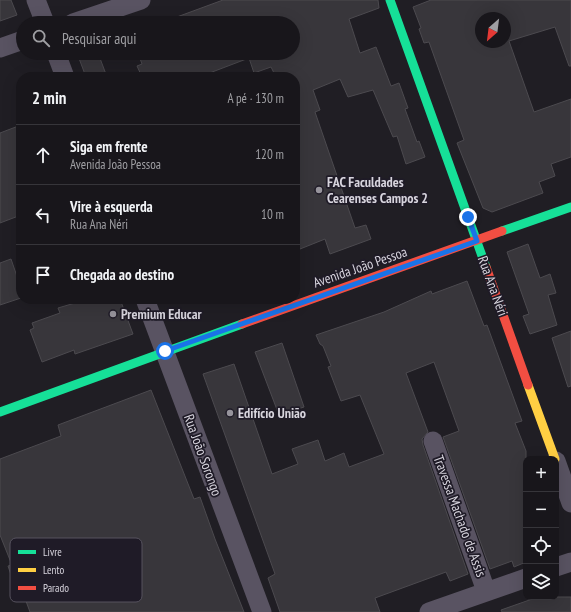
<!DOCTYPE html>
<html lang="pt">
<meta charset="utf-8">
<style>
:root{--surface:#18161b;--page:#252328;--text:#f1f3f6;--muted:#9f9fa3;--line:#36353a}
body{margin:0;font-family:"PT Sans Narrow",sans-serif;background:var(--page);color:var(--text)}
.controls{position:absolute;right:12px;bottom:12px;display:grid;overflow:hidden;border-radius:8px;box-shadow:0 4px 16px #0002}
.controls button{width:36px;height:36px;display:grid;place-items:center;padding:0;border:0;border-bottom:1px solid var(--line);background:var(--surface);color:var(--text);font:20px sans-serif}
.compass{position:absolute;left:475px;top:12px;width:36px;height:36px;border-radius:50%;background:var(--surface);box-shadow:0 4px 16px #0002;rotate:208deg}
.stop{position:absolute;width:12px;height:12px;margin:-9px;border:3px solid #1a73e8;border-radius:50%;background:#fff}
.stop.end{background:#1a73e8;border-color:#fff;box-shadow:0 1px 4px #0008}
.list{margin:0;padding:0;list-style:none}
h2{display:flex;justify-content:space-between;align-items:center;height:52px;margin:0;padding:0 16px;font-size:17px}
h2 small{font-size:13px;font-weight:400;color:var(--muted)}
.list li{display:grid;grid-template-columns:26px 1fr auto;gap:12px;align-items:center;box-sizing:border-box;height:60px;padding:0 16px;border-top:1px solid var(--line)}
.list b{display:block;font-size:15px;white-space:nowrap}
.list p{margin:0;font-size:13px;white-space:nowrap;color:var(--muted)}
.list em{font-size:13px;font-style:normal;color:var(--muted)}
.icon{flex:none;width:22px;height:22px;fill:none;stroke:currentColor;stroke-width:2;stroke-linecap:round;stroke-linejoin:round}
.map{position:relative;flex:none;width:571px;height:612px;overflow:hidden}
.search{position:absolute;background:var(--surface);box-shadow:0 4px 16px #0002;left:16px;top:16px;width:284px;height:44px;display:flex;align-items:center;gap:10px;box-sizing:border-box;padding:0 14px;border-radius:22px;color:var(--muted);font-size:15px}
.panel{position:absolute;background:var(--surface);box-shadow:0 4px 16px #0002;left:16px;top:72px;width:284px;height:232px;border-radius:16px}
.map>svg:first-child{display:block}
</style>
<div class="map">
<svg width="571" height="612" viewBox="0 0 571 612">
<rect width="100%" height="100%" fill="#201e24"/>
<path fill="#38363b" stroke="#4c4a4f" fill-rule="evenodd" d="M0 0H11L17 15 0 21Z
M223 0H378L379 8 349 19 360 53 376 47 391 86 399 83 408 108 405 109 417 142 419 141 425 157 406 164 397 136 393 137 373 90 348 97 340 79 313 90 320 110 315 112 355 228 366 225 371 239 330 254 325 239 295 251V77H276L271 67 254 73 249 58 199 77H142L137 66 142 64 138 53H293V23H166V21Z
M431 0H571V66H569L555 27 509 41 534 112 571 99V157L551 164 555 176 539 182 543 193 492 212 483 208 457 143 464 140 429 42 424 43 419 29 421 28 413 7ZM481 18H505V42H481Z
M77 53H98L107 77H86Z
M21 125V215L0 223V133Z
M528 244 540 278 550 274 556 293 548 295 557 325 530 334 523 316 529 314 507 252Z
M11 259 21 288V298L0 305V263Z
M467 281 484 326 487 325 522 421 515 423 526 451V562L514 567 512 561 490 569 443 437 459 431 434 362 406 373 428 432 422 439 423 445 468 574 450 581 446 572 375 598 380 612H280L268 578 275 574 203 374 234 364 272 474 298 464 292 449 318 440 325 461 344 453 349 467 384 454 360 395 341 401 328 367 331 366 323 346 320 344 316 335 384 312 431 291 432 294Z
M74 299H120L133 334 75 354 74 350 42 362 30 330 34 328 32 323 60 313 58 308 75 303Z
M571 331V386L568 387 552 338Z
M282 343 304 407 279 415 255 352Z
M151 390 194 499 200 497 215 539 244 612H30L23 593 18 595 8 566 12 565 0 535V459L61 436 58 425Z
M538 597H571V612H502L501 610Z"/>
<g fill="none" stroke-linecap="round" stroke-linejoin="round">
<path stroke="#595362" stroke-width="19" d="M36 0 45 23
M73 23 141 0
M0 48 23 40
M56 53 65 77
M145 299 262 612
M433 441 486 591
M556 461 571 503
M556 567 571 562
M429 612 526 578"/>
<path stroke="#16e098" stroke-width="9" d="M390 0 486 267
M502 231 571 207
M0 412 242 324"/>
<path stroke="#ffcf43" stroke-width="9" d="M528 385 555 459"/>
<path stroke="#f24e42" stroke-width="9" d="M486 267 528 385
M242 324 502 231"/>
</g>
<g fill="none" stroke-linecap="round" stroke-linejoin="round">
<path stroke="#1a73e8" stroke-width="5" d="M165 351 477 241 468 217"/>
</g>
<g fill="#97949c" stroke="#1f1b27" stroke-width="1.5">
<circle cx="319" cy="190" r="4"/>
<circle cx="113" cy="314" r="4"/>
<circle cx="230" cy="413" r="4"/>
</g>
<g text-anchor="middle" dominant-baseline="central" stroke-width="3.5" stroke-linejoin="round" paint-order="stroke">
<g font-size="14" font-weight="bold" fill="#d7d4dd" stroke="#1f1b27" text-anchor="start">
<text x="327" y="182">FAC Faculdades<tspan x="327" dy="16">Cearenses Campos 2</tspan></text>
<text x="121" y="314">Premium Educar</text>
<text x="238" y="413">Edifício União</text>
</g>
<g font-size="14" fill="#d7d4dd" stroke="#1f1b27">
<text transform="translate(360 267) rotate(-19)">Avenida João Pessoa</text>
<text transform="translate(493 286) rotate(70)">Rua Ana Néri</text>
<text transform="translate(203 455) rotate(70)">Rua João Sorongo</text>
<text transform="translate(460 516) rotate(70)">Travessa Machado de Assis</text>
</g>
</g>
<rect x="10" y="538" width="132" height="64" rx="6" fill="#1f1b27" stroke="#56525e" stroke-width="1"/>
<rect x="18" y="550" width="18" height="4" fill="#16e098"/>
<rect x="18" y="568" width="18" height="4" fill="#ffcf43"/>
<rect x="18" y="586" width="18" height="4" fill="#f24e42"/>
<g font-size="11" fill="#d7d4dd">
<text x="43" y="556">Livre</text>
<text x="43" y="574">Lento</text>
<text x="43" y="592">Parado</text>
</g>
</svg>
<div class="controls">
<button>+</button>
<button>−</button>
<button><svg class="icon" aria-label="locate" viewBox="0 0 24 24"><circle cx="12" cy="12" r="6"/><path d="M12 2v4M12 18v4M2 12h4M18 12h4"/></svg></button>
<button><svg class="icon" aria-label="layers" viewBox="0 0 24 24"><path d="M12 4l9 5-9 5-9-5zM3 14l9 5 9-5"/></svg></button>
</div>
<svg class="compass" viewBox="-18 -18 36 36"><path d="M0-13l5 13h-10z" fill="#e53935"/><path d="M0 13l5-13h-10z" fill="#9f9fa3"/></svg>
<div class="stop" style="left:165px;top:351px"></div>
<div class="stop end" style="left:468px;top:217px"></div>
<div class="search"><svg class="icon" aria-label="search" viewBox="0 0 24 24"><circle cx="10" cy="10" r="6"/><path d="M15 15l6 6"/></svg>Pesquisar aqui</div>
<section class="panel">
<h2>2 min<small>A pé · 130 m</small></h2>
<ul class="list">
<li><svg class="icon" aria-label="ahead" viewBox="0 0 24 24"><path d="M12 20V5M6 11l6-6 6 6"/></svg><div><b>Siga em frente</b><p>Avenida João Pessoa</p></div><em>120 m</em></li>
<li><svg class="icon" aria-label="left" viewBox="0 0 24 24"><path d="M17 20v-9H6M10 6l-5 5 5 5"/></svg><div><b>Vire à esquerda</b><p>Rua Ana Néri</p></div><em>10 m</em></li>
<li><svg class="icon" aria-label="arrive" viewBox="0 0 24 24"><path d="M6 21V4h12l-3 4 3 4H6"/></svg><div><b>Chegada ao destino</b></div></li>
</ul>
</section>
</div>
